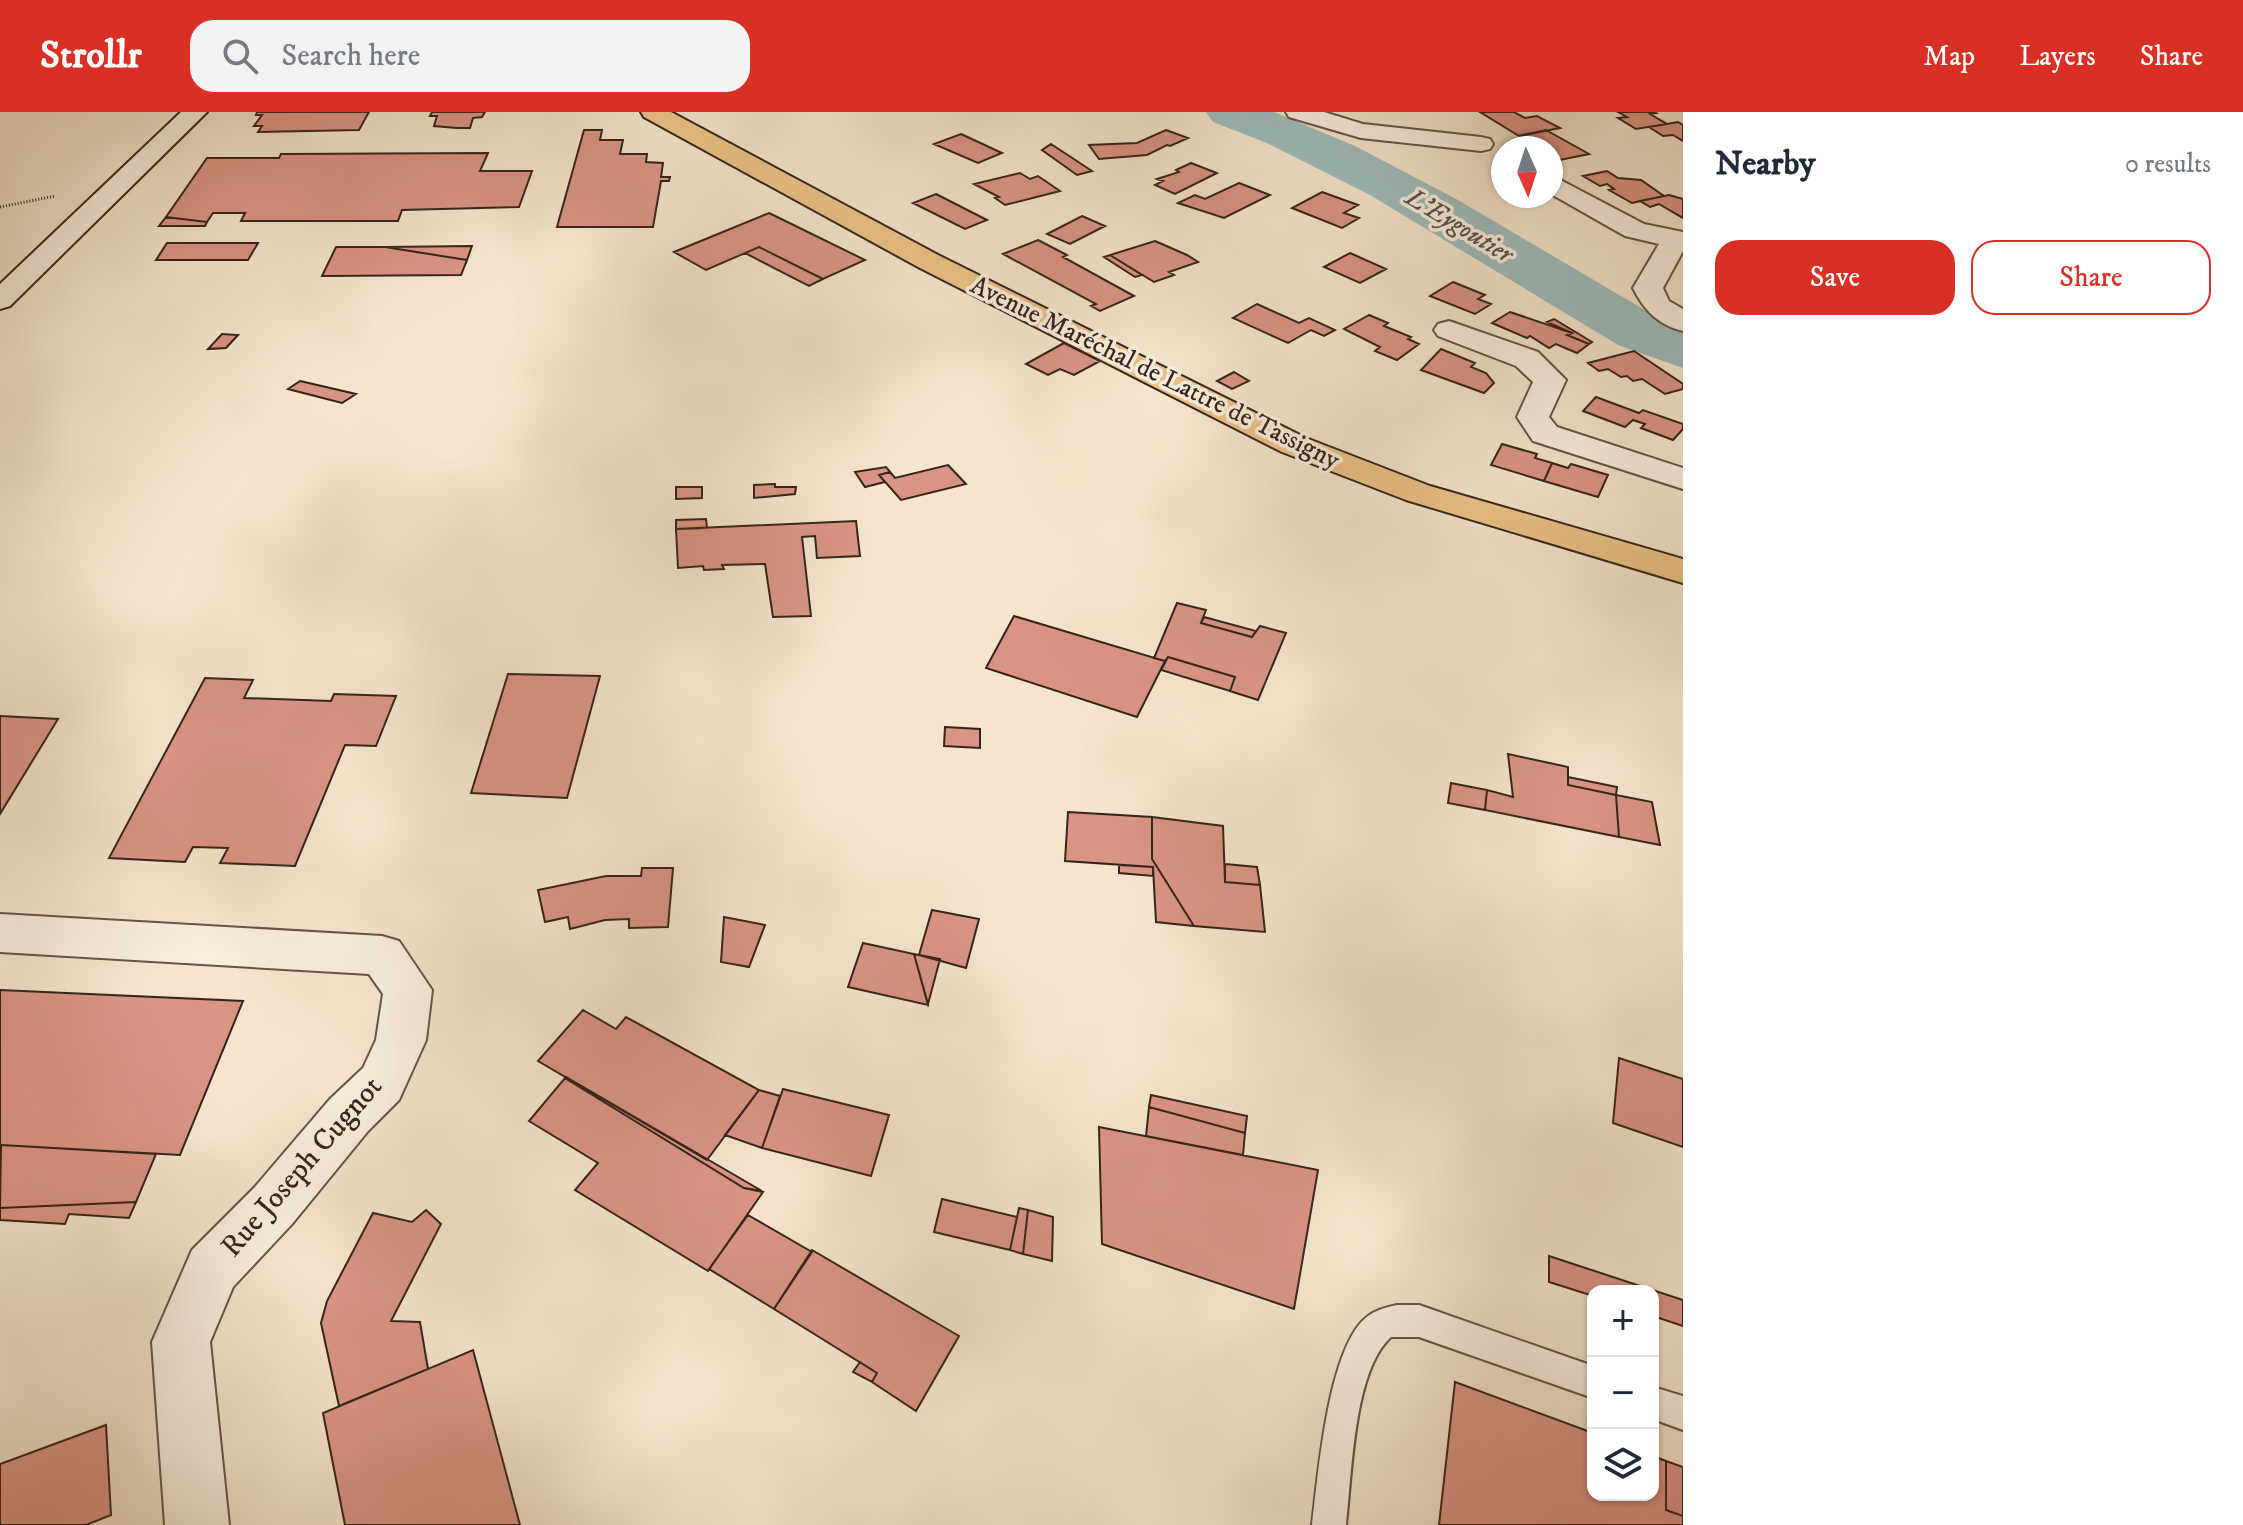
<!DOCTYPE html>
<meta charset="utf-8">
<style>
:root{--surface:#fff;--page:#f2f2f3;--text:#1f2937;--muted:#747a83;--line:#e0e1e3;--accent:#d93025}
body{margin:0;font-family:"IM FELL DW Pica",serif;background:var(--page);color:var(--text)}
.controls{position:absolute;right:24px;bottom:24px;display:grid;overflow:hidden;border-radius:16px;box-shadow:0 2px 6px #0004}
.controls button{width:72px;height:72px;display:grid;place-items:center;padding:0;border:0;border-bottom:2px solid var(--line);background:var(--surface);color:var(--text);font:40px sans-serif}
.compass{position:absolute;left:1491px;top:24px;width:72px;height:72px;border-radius:50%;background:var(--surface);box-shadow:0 2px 6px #0004;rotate:177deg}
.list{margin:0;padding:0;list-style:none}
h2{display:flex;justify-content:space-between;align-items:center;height:104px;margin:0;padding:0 32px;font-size:34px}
h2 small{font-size:26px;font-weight:400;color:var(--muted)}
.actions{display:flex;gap:16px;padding:24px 32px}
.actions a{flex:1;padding:18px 0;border:2px solid var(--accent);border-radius:24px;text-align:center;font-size:28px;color:var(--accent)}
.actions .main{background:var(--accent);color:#fff}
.icon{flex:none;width:44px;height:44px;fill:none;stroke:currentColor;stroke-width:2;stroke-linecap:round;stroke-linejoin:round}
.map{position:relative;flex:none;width:1683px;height:1413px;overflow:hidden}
header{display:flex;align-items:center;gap:48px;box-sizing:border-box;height:112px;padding:0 40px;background:var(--accent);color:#fff}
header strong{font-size:38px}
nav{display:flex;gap:44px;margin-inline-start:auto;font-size:28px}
.search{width:560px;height:72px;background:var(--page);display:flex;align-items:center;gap:20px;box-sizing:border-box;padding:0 28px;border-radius:24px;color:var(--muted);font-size:30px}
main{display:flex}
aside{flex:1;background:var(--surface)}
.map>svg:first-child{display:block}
</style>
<header>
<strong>Strollr</strong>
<div class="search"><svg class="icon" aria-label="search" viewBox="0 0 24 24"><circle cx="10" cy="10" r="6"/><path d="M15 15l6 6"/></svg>Search here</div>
<nav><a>Map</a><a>Layers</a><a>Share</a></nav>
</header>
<main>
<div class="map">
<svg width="1683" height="1413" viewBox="0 0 1683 1413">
<rect width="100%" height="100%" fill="#f4e5cc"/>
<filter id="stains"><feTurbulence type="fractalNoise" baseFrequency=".0025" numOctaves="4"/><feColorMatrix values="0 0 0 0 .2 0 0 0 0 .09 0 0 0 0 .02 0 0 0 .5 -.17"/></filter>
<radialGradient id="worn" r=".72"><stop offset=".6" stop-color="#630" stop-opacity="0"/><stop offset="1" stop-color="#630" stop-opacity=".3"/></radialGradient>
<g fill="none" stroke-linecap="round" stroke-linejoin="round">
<path fill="#9ebdbe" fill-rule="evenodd" d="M1206 0H1274L1355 34 1458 88 1660 207 1683 216V256L1618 233 1370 83 1267 31 1213 10Z"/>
</g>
<path fill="#da9484" stroke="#36241c" stroke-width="2" d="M257 0H369L359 18 258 20 262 14H254L262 3H256Z
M432 0H485L482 5 473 6 470 16H457L434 14 437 4H430Z
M1480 0H1514L1525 6 1537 4 1560 16 1519 24Z
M1618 0H1654L1656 1 1650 2 1667 12 1636 17 1618 6 1627 5Z
M1678 10 1683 13V29L1673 23 1663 24 1649 15Z
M584 18H602L600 28H623L620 42H647L646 50 663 51 661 65H670L669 69H661L653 115H557Z
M1166 18 1188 26 1170 34 1167 33 1147 43 1099 47 1089 33 1137 31Z
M1546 18 1589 42 1560 48 1551 43V36H1545L1523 23Z
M961 22 1002 41 978 51 934 32Z
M1051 32 1092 59 1077 63 1042 38Z
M488 41 480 59H532L519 95 402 98 398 109H241L245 101H213L207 110 166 105 207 46H279L281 42Z
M1191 51 1217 61 1175 82 1155 73 1163 69 1157 67 1179 60 1176 58Z
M1607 59 1618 66 1641 68 1664 84 1632 91 1609 78 1614 77 1607 72 1600 74 1583 64Z
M1020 61 1030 67 1038 64 1060 79 1005 93 995 86 999 85 974 72Z
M1239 71 1270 83 1224 106 1178 91 1195 83 1205 87Z
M1322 80 1358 93 1344 101 1359 106 1342 116 1292 96Z
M936 82 987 108 965 117 913 91Z
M1669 83 1683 87V106L1659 92 1650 95 1640 89Z
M769 101 865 148 823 167 759 135 706 158 674 140Z
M1082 104 1105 114 1070 132 1047 122Z
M166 105 207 110 205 114H159Z
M1038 128 1067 143 1063 145 1134 184 1100 199 1091 194 1096 192 1003 142Z
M1155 129 1187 143 1198 150 1169 160 1174 163 1154 170 1110 143Z
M167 131H258L248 148H156Z
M472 134 467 148 385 135Z
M336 135H385L467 148 461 163 322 164Z
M759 135 823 167 809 174 745 141Z
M1350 141 1386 157 1360 171 1324 155Z
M1110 143 1142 163 1135 165 1104 145Z
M1453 170 1485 183 1478 187 1491 192 1475 202 1430 184Z
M1257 192 1299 211 1309 206 1335 218 1324 224 1311 218 1288 231 1233 206Z
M1510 200 1572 221 1567 223 1589 232 1577 241 1556 232 1549 236 1530 224 1527 226 1492 211Z
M1369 203 1388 211 1384 214 1411 225 1408 227 1419 232 1397 248 1375 239 1380 235 1344 217Z
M1554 207 1592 230 1589 232 1567 223 1572 221 1547 210Z
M222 222 238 223 226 236 208 237Z
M1064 231 1100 249 1074 263 1060 257 1048 263 1026 252Z
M1441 237 1475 251 1471 255 1486 261 1494 271 1484 281 1421 258Z
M1634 239 1683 272V277L1665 282 1642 267 1633 269 1627 264 1621 265 1608 257 1599 259 1588 251Z
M1234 260 1249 269 1232 277 1217 269Z
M300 269 356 282 342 291 288 277Z
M1596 285 1639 301 1643 298 1683 312V317L1673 328 1641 316 1645 312 1633 308 1625 315 1583 299Z
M1502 332 1537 342 1535 346 1552 351 1544 369 1491 353Z
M1552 351 1568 356 1571 352 1608 363 1598 385 1544 369Z
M948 353 966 372 901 388 879 363 890 360 895 366Z
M886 355 890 360 879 363 885 370 865 375 855 360Z
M775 372V375H796L795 382 754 386V373Z
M676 375H702V386L676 387Z
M706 407 707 416 676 417V408Z
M856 409 860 444 817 446 815 424 802 425 811 504 773 505 765 452 722 453 724 457 704 458 703 454 678 456 676 417Z
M1177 491 1206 498 1201 511 1252 525 1260 514 1286 521 1258 588 1230 579 1235 565 1168 545 1165 549 1154 546Z
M1014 504 1165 549 1137 605 986 556Z
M1204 505 1256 519 1252 525 1201 511Z
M1168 545 1235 565 1230 579 1161 558Z
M508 562 600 564 567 686 471 681Z
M205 566 253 568 244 586 331 589 334 582 396 584 376 634 345 633 295 754 220 751 228 736 193 735 185 750 109 746Z
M0 604 58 607 0 702Z
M945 615 980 617V636L944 634Z
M1508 642 1568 655V673L1616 683 1619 725 1485 698 1487 678 1513 685Z
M1568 665 1617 675 1616 683 1568 673Z
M1451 671 1487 678 1485 698 1448 691Z
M1616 683 1652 690 1660 733 1619 725Z
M1068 700 1152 705V747L1194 814 1156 810 1153 755 1065 749Z
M1152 705 1223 714 1225 770 1260 773 1265 820 1194 814 1152 747Z
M1225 752 1257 755 1260 773 1225 770Z
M1119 753 1153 755V764L1119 761Z
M642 756H673L668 815 629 816V807L605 808 570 817 568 805 545 810 538 778 606 764H641Z
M932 798 979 807 966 856 919 843Z
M724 805 765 813 749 855 721 850Z
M863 831 914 842 928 893 848 875Z
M914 842 940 847 928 892Z
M0 878 243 889 180 1043 0 1033Z
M583 898 616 917 626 905 759 978 707 1048 538 949Z
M1619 946 1683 967V1035L1613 1011Z
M565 966 744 1076 763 1080 708 1159 575 1078 598 1051 529 1009Z
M565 966 566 965 762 1079 744 1076Z
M783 977 889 1003 871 1064 762 1036Z
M759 978 780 984 762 1036 725 1023Z
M1151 983 1247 1004 1245 1021 1149 995Z
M1149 995 1245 1021 1243 1043 1146 1024Z
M1099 1015 1318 1058 1294 1197 1102 1132Z
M1 1033 156 1042 136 1090 0 1096Z
M942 1087 1017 1105 1010 1138 934 1120Z
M136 1090 129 1106 69 1102 65 1112 0 1108V1096Z
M1019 1096 1028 1098 1023 1142 1010 1138Z
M426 1098 441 1112 391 1209 420 1210 428 1257 339 1294 321 1211 327 1189 373 1101 412 1110Z
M1028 1098 1053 1105 1052 1149 1023 1142Z
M748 1103 812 1140 774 1197 709 1157Z
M812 1138 959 1224 916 1299 872 1270 877 1261 774 1197Z
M1549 1144 1683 1188V1214L1653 1204V1179H1593V1184L1549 1170Z
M473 1238 520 1413H345L323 1301Z
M860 1250 877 1261 872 1270 853 1260Z
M1455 1270 1593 1321V1383H1653V1344L1666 1349V1398L1683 1404V1413H1439Z
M106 1313 111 1403 86 1413H0V1352Z
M1666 1349 1683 1355V1404L1666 1398Z"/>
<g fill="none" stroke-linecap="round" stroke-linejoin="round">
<defs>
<path id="lane" d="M1397 1193H1419L1593 1254V1286L1419 1225H1391C1353 1259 1352 1364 1346 1413H1312C1318 1365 1328 1233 1368 1204 1376 1198 1387 1195 1397 1193Z
M1653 1275 1683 1284V1318L1653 1307Z"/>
<path id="street" d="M1286 0H1324L1363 12 1481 25 1490 27 1493 32 1490 37 1481 39 1361 26 1289 5Z
M1551 63 1644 112 1683 120V139L1663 176 1669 189 1683 197V219C1658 213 1644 198 1633 176L1659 132 1625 124 1551 82Z
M1449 209 1538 240 1566 268 1549 305 1557 315 1683 356V377L1533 329 1517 305 1533 270 1516 254 1438 224 1434 218 1438 212Z
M0 802 382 824 399 829 432 878 426 928 399 988 368 1019 292 1112 233 1175 210 1230 229 1413H165L152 1230 192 1138 254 1076 330 987 363 956 376 928 383 882 369 862 0 840Z"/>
<path id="secondary" d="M181 0H207L10 194 0 197V172Z"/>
<path id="primary" d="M641 0H671L940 144 1306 326 1430 374 1683 447V471L1406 388 1282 340 920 156 644 5Z"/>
</defs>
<use href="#lane" stroke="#665448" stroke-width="4"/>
<use href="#street" stroke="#665448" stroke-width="4"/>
<use href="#secondary" stroke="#36241c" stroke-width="4"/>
<use href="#primary" stroke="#36241c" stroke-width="4"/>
<path stroke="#36241c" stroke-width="3" stroke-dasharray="1 2" stroke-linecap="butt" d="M0 95 55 84"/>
<use href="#lane" fill="#f8eede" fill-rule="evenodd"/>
<use href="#street" fill="#f8eede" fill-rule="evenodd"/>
<use href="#secondary" fill="#f8eede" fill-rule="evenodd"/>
<use href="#primary" fill="#eac286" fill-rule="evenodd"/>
</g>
<g text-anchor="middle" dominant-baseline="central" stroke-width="7" stroke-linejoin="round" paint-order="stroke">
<g font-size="26" font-style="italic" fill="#55524d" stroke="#f8eede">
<text transform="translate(1459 114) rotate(31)">L'Eygoutier</text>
</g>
<g font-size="26" fill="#36241c" stroke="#f8eede">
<text transform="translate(1155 261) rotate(26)">Avenue Maréchal de Lattre de Tassigny</text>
</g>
<g font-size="30" fill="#36241c" stroke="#f8eede">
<text transform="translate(302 1055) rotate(-49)">Rue Joseph Cugnot</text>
</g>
</g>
<rect width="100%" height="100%" filter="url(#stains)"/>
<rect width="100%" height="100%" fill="url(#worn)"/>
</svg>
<div class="controls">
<button>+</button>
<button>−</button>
<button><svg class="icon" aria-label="layers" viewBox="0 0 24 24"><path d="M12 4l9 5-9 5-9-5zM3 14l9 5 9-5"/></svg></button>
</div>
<svg class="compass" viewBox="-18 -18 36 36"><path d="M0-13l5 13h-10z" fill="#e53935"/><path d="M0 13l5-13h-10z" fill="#747a83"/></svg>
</div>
<aside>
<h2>Nearby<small>0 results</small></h2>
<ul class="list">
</ul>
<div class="actions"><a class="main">Save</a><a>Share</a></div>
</aside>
</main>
